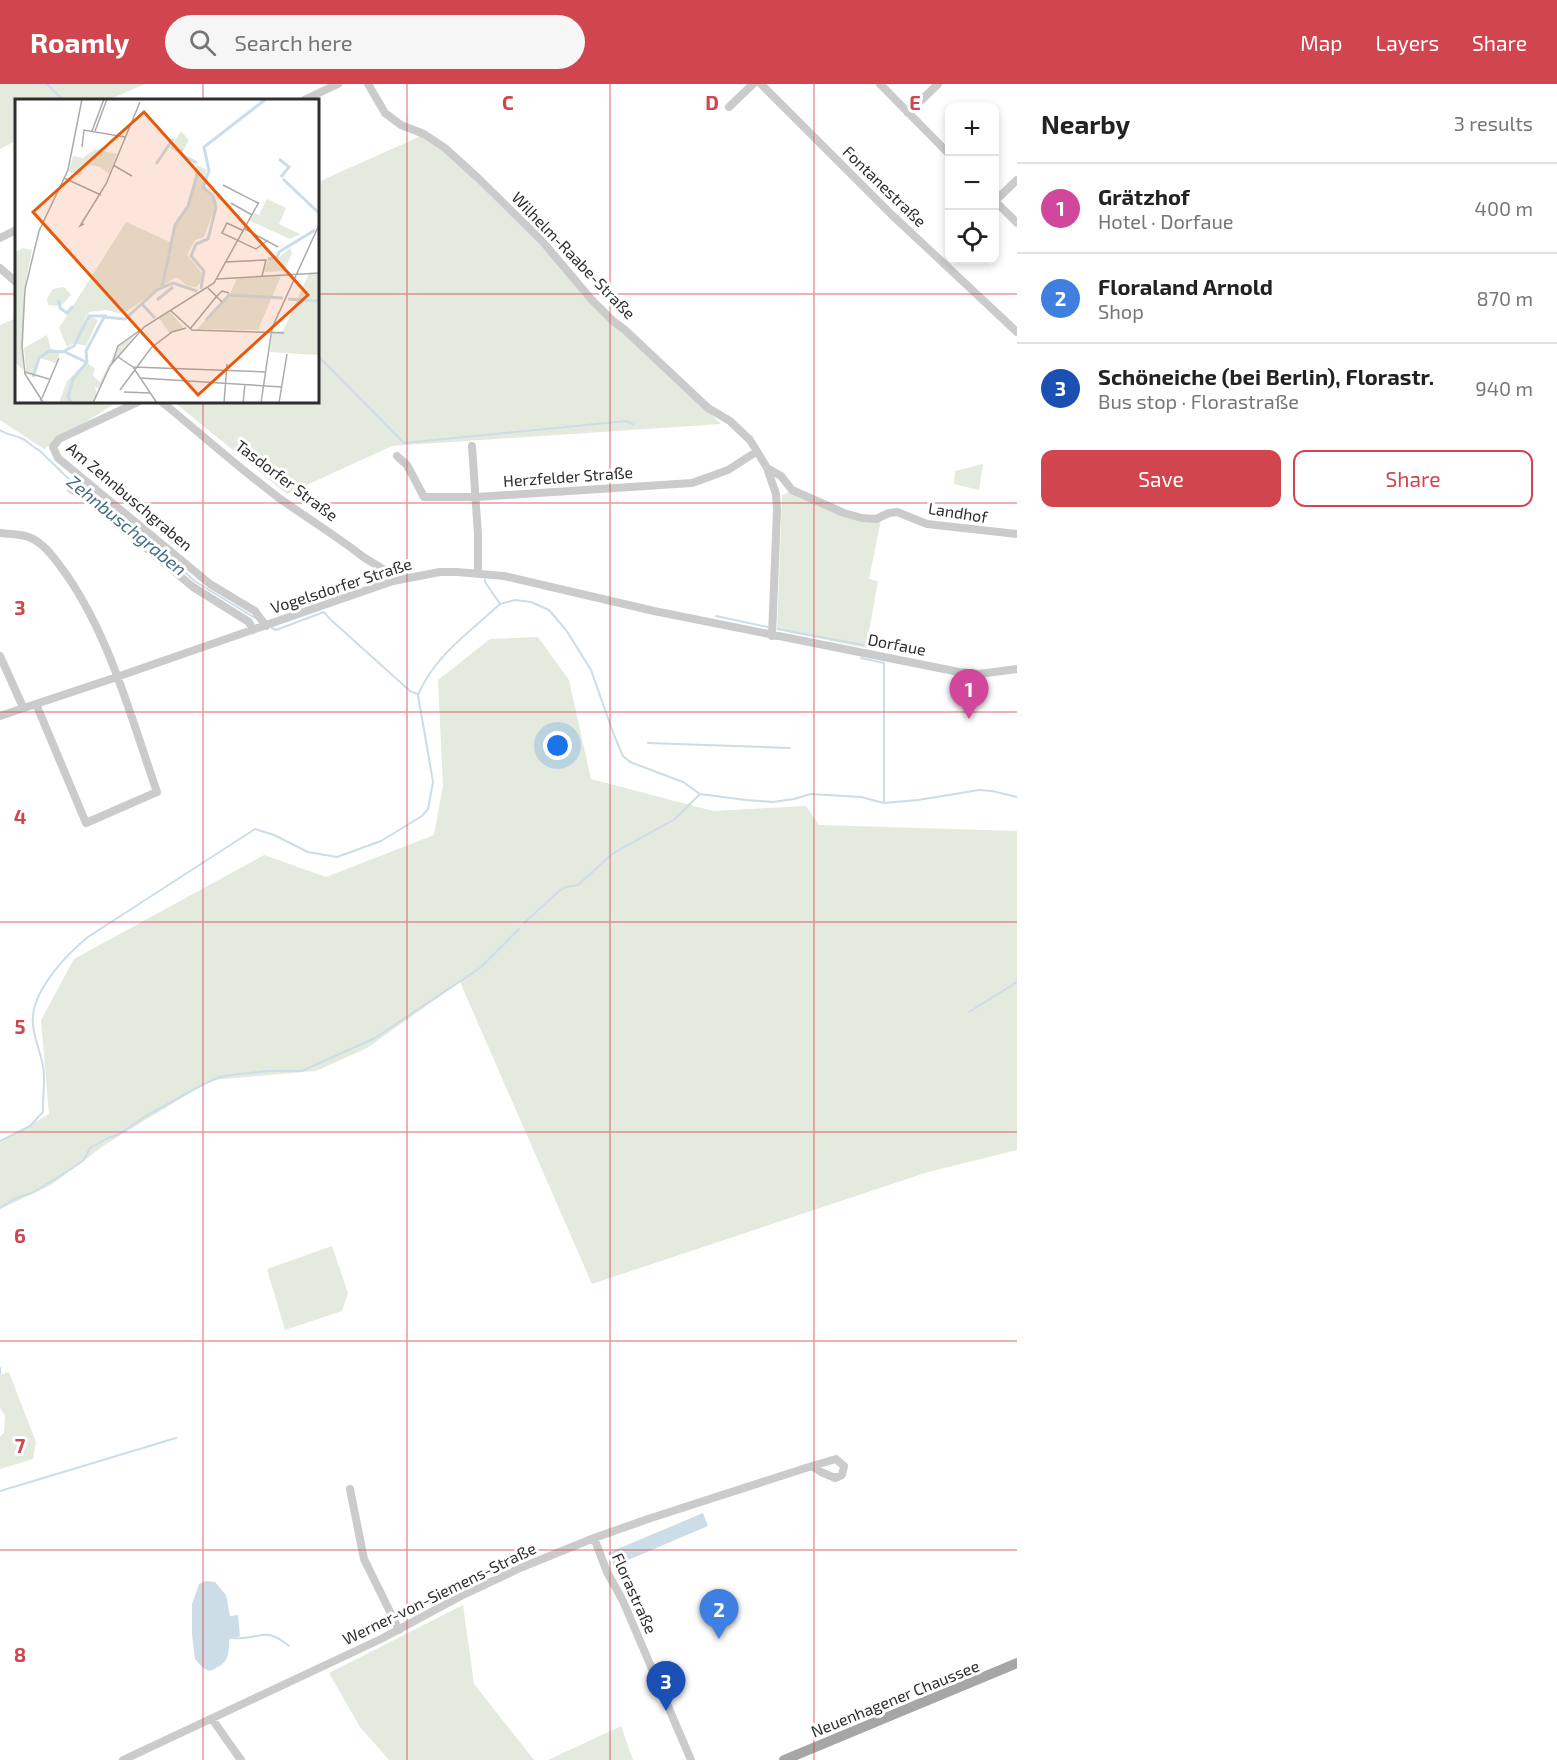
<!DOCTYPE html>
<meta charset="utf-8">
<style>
:root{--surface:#fff;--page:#f6f6f6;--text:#222;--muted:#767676;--line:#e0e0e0;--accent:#d1454e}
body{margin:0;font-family:"Exo 2",sans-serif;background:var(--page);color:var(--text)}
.controls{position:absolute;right:18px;top:18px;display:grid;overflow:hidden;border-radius:12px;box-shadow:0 3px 9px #0003}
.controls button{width:54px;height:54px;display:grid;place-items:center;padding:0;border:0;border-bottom:2px solid var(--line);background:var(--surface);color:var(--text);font:30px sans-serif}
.you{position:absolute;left:558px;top:662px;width:21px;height:21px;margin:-15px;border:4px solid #fff;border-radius:50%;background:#1a73e8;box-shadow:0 0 0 9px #1a73e833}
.badge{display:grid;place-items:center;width:39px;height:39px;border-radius:50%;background:var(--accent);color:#fff;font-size:20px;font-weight:700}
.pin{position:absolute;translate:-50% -50px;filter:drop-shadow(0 2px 3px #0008)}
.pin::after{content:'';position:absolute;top:32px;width:21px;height:18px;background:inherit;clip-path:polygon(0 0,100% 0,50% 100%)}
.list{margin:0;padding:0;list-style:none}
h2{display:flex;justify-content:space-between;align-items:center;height:78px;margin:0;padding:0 24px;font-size:26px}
h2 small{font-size:20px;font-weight:400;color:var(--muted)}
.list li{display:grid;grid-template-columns:39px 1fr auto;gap:18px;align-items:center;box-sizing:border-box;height:90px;padding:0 24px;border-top:2px solid var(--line)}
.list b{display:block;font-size:22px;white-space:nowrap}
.list p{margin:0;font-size:20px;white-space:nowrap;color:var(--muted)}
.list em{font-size:20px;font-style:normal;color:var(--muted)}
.actions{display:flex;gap:12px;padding:18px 24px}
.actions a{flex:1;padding:14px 0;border:2px solid var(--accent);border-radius:12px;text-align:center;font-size:21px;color:var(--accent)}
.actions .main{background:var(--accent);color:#fff}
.icon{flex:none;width:33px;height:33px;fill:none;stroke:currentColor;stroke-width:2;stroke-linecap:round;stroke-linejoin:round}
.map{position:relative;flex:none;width:1017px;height:1676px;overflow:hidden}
header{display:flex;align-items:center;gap:36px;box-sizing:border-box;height:84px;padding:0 30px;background:var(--accent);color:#fff}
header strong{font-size:28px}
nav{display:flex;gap:33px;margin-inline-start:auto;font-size:21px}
.search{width:420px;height:54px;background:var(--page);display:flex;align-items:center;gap:15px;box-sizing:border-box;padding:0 21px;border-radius:33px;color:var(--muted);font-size:22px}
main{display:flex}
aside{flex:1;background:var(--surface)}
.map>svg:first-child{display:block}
</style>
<header>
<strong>Roamly</strong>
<div class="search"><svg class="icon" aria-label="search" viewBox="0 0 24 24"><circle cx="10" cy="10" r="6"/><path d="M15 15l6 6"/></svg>Search here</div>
<nav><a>Map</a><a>Layers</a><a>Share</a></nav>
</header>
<main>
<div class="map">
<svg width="1017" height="1676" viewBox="0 0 1017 1676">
<rect width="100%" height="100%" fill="#fff"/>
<path fill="#e4eade" d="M0 0H145L108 16H16V57L0 65Z
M421 52 444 66 721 340 392 362 287 410 174 318H318V98Z
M16 234V318H117L44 365 0 336V241Z
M983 380 979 406 954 400 955 387Z
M793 407 837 428 881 436 869 495 878 497 866 564 777 546 782 411Z
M538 553 569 596 591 695 713 727 806 722 819 741 1017 747V1066L928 1088 592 1200 460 898 367 964 316 987 211 996 103 1062 51 1101 0 1125V1059L49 1030 41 936 74 875 264 771 326 793 434 751 443 702 438 596 490 555Z
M332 1162 348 1209 342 1227 285 1246 267 1185Z
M9 1288 36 1358 33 1375 0 1385V1352L4 1349 5 1332 0 1324V1291Z
M463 1521 474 1600 534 1676H389L360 1643 329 1589Z
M621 1642 633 1676H548Z"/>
<path fill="#ccdde8" d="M703 1429 708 1442 614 1482 608 1469Z
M206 1497 215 1498 226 1511 230 1532 238 1531 240 1552 229 1556C229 1574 228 1580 209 1587L202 1583 195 1575 192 1551V1520L199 1500Z"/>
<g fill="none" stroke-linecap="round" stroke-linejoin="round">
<path stroke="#ccdde8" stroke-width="2" d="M47 0 63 16
M318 272 404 359 626 337 634 341
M0 346C7 351 15 351 23 355 29 358 33 364 39 366L72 398 113 426 196 498 255 534
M485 496V498L500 520
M716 532 768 543
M272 544 276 546 324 528 330 535 410 607 417 610
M778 545 863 561
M861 574 884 579V718
M648 659 790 664
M524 839 559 807 566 803 578 801 612 770 675 735 700 710
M969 928 1017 898
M0 1057 30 1042 43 1028C42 1012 46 998 43 982 40 966 31 947 33 931 36 903 67 870 88 853L255 745 274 751 308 768 337 773 381 757 422 732 428 725 433 698 418 611C434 572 470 548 500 520L515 516 531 518 549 526 566 546 591 586 614 651 623 672 630 678 683 698 700 710 746 716 773 718 794 715 811 710 861 713 884 719 918 716 979 706 992 707 1017 713
M0 1124 16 1114 32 1109 65 1089 84 1076 90 1064 108 1054 119 1050 146 1032 204 1000 220 993 240 990 268 987H302L375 954 468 892 481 883 519 845
M0 1284V1290
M0 1407 176 1354
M233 1554C259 1557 263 1540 289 1562"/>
<path stroke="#cbcbcb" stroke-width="8" d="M368 0 385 29 401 41 424 50 445 64 478 94 543 158 591 215 613 237 625 246 708 324 730 337 750 356 767 384 776 410 777 426 772 552
M761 0 892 131 1017 248
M880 0 950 71
M304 16 338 0
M729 23 753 0
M908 29 938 0
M994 116 1017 139
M995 117 1017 96
M0 154 16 146
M0 184 16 198
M138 318 59 355 53 363 58 374 210 500 255 527 266 542
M162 318C201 350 239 384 279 414 307 434 335 451 362 472 374 481 385 483 393 497
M472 362 478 451V489
M397 372 407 381 424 413H477L692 399 728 386 756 368
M767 384 781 392 792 406 844 429 862 434 876 435 889 429 897 428 927 440 1017 450
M71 405 91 418 193 503 249 538 253 546
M0 449C12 450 25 450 35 456 48 464 57 478 66 490 111 555 131 634 157 708L86 739 36 620
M0 572 23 623
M0 632 111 595 393 497 440 488H457L504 492 654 527 959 588 979 590 1017 585
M350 1405 364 1475 399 1546
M594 1454 607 1488 623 1517 691 1676
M212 1635 241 1676
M123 1676 381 1555 459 1513 520 1484 594 1454 648 1435 812 1382 821 1388 835 1394 842 1391 844 1382 836 1375 812 1382"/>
<path stroke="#a6a6a6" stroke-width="10" d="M784 1676 1017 1579"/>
</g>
<path fill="none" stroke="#d1454e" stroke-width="1.5" stroke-opacity="0.55" d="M203 0V16M407 0V1676M610 0V1676M814 0V1676M0 210H16M318 210H1017M203 318V1676M0 419H1017M0 628H1017M0 838H1017M0 1048H1017M0 1257H1017M0 1466H1017"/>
<g text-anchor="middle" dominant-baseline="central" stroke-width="6" stroke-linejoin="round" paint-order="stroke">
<g font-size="16" fill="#2e2e2e" stroke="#fff">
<text transform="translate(885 102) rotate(44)">Fontanestraße</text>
<text transform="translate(574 171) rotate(46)">Wilhelm-Raabe-Straße</text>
<text transform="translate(568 392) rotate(-4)">Herzfelder Straße</text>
<text transform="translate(287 396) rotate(37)">Tasdorfer Straße</text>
<text transform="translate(130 412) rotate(40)">Am Zehnbuschgraben</text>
<text transform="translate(958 428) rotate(9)">Landhof</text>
<text transform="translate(341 501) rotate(-18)">Vogelsdorfer Straße</text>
<text transform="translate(897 560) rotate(11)">Dorfaue</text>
<text transform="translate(439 1509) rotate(-26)">Werner-von-Siemens-Straße</text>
<text transform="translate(635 1509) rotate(66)">Florastraße</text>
<text transform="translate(895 1614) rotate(-22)">Neuenhagener Chaussee</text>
</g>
<g font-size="18" font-style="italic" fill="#466d87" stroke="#fff">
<text transform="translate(127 441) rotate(39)">Zehnbuschgraben</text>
</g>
</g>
<g transform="translate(15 15)">
<rect width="304" height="304" fill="#fff"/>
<path d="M166 32 174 41 166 56 155 49ZM80 50 102 55 94 75 85 68 70 65 65 78 54 72 58 57 68 59ZM182 66 192 71 187 88 197 98 200 108 189 138 180 141 172 156 187 174 186 183 181 188 173 187 161 178 108 215 91 211 74 213 68 223 74 217 83 221 71 247 59 244 52 248 44 229 111 123 155 143 162 119 173 108ZM252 100 271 109 264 125 285 135 275 140 235 122 239 114 244 116ZM8 149 17 151 9 192 8 271 0 263V153ZM275 149 277 154 269 172 249 173 253 160 263 159ZM304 173V256L255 253 257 232H268L294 174ZM266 177 243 231 182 230 215 195 222 179ZM49 188 56 196 46 207 33 206 32 199 38 190ZM155 213 168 228 155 235 144 219ZM122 233 94 269 85 290 80 288 82 296 77 304H44L52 282 71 263 80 270 78 277 85 283 103 248ZM32 236 36 250 45 253 41 264 24 259 19 275 11 273 9 249Z" fill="#e4eade"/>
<path fill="none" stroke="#ccdde8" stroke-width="3" d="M166 50 167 56 182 64M264 60 274 68 266 78M141 65 158 40M268 80 305 115M154 155 160 126 173 107 183 73M253 160 262 158 264 153 300 131M147 187 154 156M186 190 189 172 176 157 181 145 193 140 201 108 198 97 188 88 194 72 189 48 251 0M273 200 305 202M44 201 45 209 52 214 58 207M142 201 158 188M127 205 140 219M191 221 214 196 268 199M49 252 59 247 74 217H92M18 278 24 259 34 252 50 253 71 263M56 304 53 298 58 280 72 263 71 252 89 218 110 220 142 191 158 184 182 192"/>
<path fill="none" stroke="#ababab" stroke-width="1.5" d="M77 32 89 0M80 32 92 0M67 48 69 31 110 38M98 66 117 77M49 79 86 96M208 86 243 104M216 104 237 116M69 125 65 127 91 85 125 3M230 130 263 148M229 132 212 124 207 134 241 150 253 141M211 163 251 161 247 177M202 180 305 174M193 189 207 203M155 211 177 231 269 234M175 230 201 198 207 192 214 194M103 258 118 268 142 304M97 265 103 247 124 232M118 268 251 273M10 273 34 280M125 279 267 288M105 291 136 249 157 233 171 229M109 293 135 294M27 299 44 259M25 300 28 303 10 275 7 247 10 190 24 132 53 71 67 0M78 304 95 267 129 228 199 184 244 103M209 304 212 265M228 304 230 285M246 304 257 229 304 126M264 304 272 255"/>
<path fill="#e8590c" fill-opacity="0.15" stroke="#e8590c" stroke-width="3" d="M129 13 293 196 183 296 18 113Z"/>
<rect width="304" height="304" fill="none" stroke="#2e2e2e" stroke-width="3"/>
</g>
<g font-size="20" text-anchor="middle" font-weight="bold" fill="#d1454e" stroke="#fff" stroke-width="6" stroke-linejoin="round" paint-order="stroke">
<text x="508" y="26">C</text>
<text x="712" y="26">D</text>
<text x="915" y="26">E</text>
<text x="20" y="531">3</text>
<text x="20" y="740">4</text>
<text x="20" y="950">5</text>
<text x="20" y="1159">6</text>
<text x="20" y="1369">7</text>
<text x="20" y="1578">8</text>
</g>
</svg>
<div class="controls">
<button>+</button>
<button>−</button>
<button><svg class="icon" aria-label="locate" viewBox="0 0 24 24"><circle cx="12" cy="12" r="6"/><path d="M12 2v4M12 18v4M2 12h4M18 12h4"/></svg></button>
</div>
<div class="you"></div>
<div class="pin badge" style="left:969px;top:635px;background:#d1479c">1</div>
<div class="pin badge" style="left:719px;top:1555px;background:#3f7fe0">2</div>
<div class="pin badge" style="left:666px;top:1627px;background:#1a4fb4">3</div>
</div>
<aside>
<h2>Nearby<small>3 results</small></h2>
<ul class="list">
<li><span class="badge" style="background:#d1479c">1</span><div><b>Grätzhof</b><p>Hotel · Dorfaue</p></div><em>400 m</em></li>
<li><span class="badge" style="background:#3f7fe0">2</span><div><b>Floraland Arnold</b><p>Shop</p></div><em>870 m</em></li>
<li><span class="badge" style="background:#1a4fb4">3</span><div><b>Schöneiche (bei Berlin), Florastr.</b><p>Bus stop · Florastraße</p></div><em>940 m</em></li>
</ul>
<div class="actions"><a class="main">Save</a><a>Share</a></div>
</aside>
</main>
